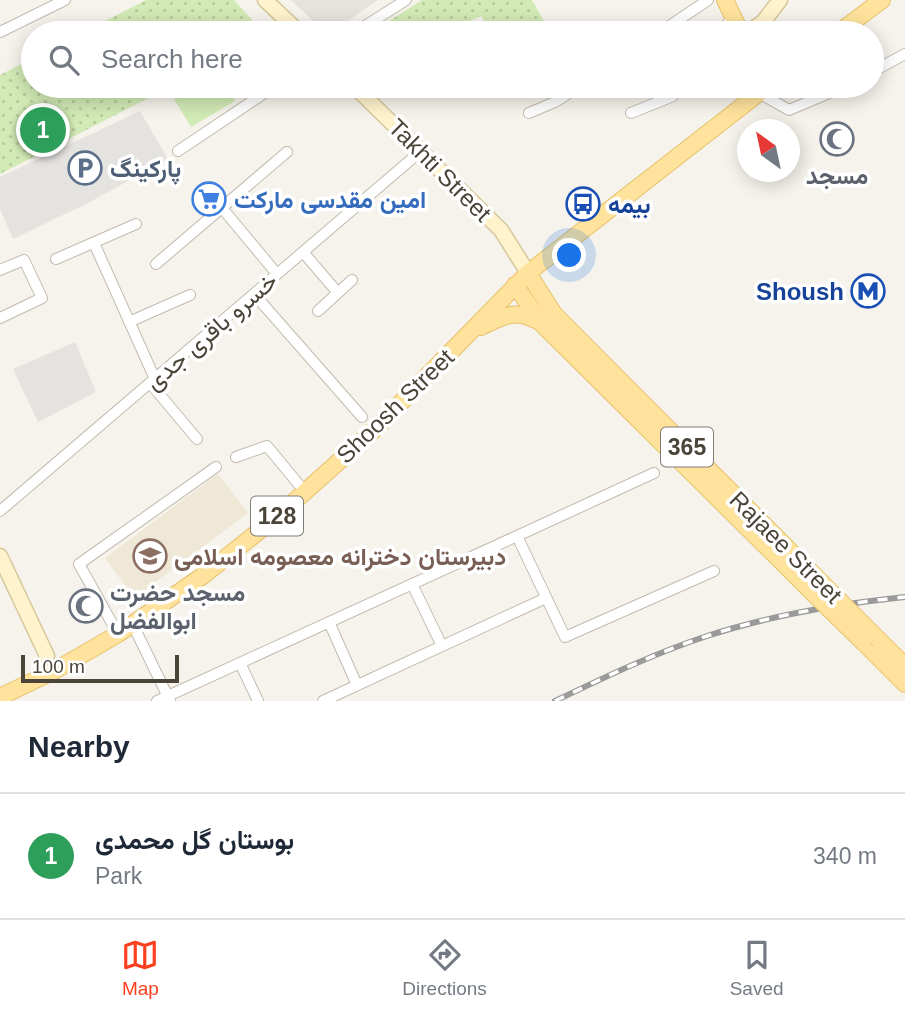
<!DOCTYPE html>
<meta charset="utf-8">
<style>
:root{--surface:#fff;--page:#f2f2f3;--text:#1f2937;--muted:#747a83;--line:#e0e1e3;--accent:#fc3f1d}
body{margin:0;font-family:Arial,Vazirmatn,sans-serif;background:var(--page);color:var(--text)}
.compass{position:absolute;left:737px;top:119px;width:63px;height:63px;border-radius:50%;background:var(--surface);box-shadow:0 4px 18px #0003;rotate:327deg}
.scale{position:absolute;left:21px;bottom:18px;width:158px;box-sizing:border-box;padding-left:7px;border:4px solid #4b4439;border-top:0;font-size:19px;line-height:24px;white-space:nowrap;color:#4b4439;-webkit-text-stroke:5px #fff;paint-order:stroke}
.you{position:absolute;left:570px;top:256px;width:24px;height:24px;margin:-18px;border:5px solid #fff;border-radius:50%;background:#1a73e8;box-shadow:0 0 0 10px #1a73e833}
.badge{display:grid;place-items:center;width:46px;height:46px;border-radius:50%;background:var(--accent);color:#fff;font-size:23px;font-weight:700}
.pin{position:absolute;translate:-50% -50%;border:4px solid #fff;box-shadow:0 2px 7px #0006}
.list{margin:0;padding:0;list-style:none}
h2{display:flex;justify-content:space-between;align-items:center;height:91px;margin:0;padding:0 28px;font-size:30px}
h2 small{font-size:23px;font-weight:400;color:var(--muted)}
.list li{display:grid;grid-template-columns:46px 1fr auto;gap:21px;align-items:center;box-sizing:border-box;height:126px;padding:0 28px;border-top:2px solid var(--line)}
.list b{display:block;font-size:26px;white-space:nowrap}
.list p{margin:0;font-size:23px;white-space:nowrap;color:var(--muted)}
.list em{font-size:23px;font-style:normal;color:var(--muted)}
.icon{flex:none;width:38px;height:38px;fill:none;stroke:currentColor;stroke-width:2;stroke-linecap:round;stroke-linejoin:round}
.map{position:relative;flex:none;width:905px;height:701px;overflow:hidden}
.search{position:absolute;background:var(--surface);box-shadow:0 4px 18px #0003;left:21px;right:21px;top:21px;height:77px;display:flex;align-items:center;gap:18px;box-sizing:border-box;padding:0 24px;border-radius:38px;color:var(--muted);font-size:26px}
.sheet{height:217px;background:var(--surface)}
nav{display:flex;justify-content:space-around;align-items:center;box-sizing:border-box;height:98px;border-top:2px solid var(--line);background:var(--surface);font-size:19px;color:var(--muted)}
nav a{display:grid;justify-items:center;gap:4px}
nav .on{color:var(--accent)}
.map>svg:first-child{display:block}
</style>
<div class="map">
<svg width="905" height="701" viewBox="0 0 905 701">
<defs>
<pattern id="grass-dots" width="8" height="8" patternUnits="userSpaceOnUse" patternTransform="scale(1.75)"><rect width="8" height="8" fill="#d2eab5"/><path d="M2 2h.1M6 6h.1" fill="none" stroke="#b6ca9c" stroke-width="1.8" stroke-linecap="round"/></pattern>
</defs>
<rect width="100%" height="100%" fill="#f6f3ec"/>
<path fill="#e6e2dd" d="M291 0H378L330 33H326Z"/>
<path fill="#efe8d6" d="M218 474 248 513 134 598 105 558Z"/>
<path fill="url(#grass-dots)" d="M146 0H234L264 33H82Z
M422 0H532L549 30 544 33H492L481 16 465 23 468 31 467 33H397L386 23Z
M33 58V86H172L0 174V75Z"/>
<path fill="#d2eab5" d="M197 86H226L235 101 191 127 174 99Z"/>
<path fill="#e5e3e0" d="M140 111 168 159 90 202 13 239 0 209V177Z
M75 342 96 392 38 422 13 369Z"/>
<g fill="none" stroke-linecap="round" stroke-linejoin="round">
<defs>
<path id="street" d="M0 32 65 0
M354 33 406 0
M659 33 708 0
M717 33 734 18
M872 72 905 54
M759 93 789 110 846 86
M529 113 555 102 580 86
M631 113 673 96 676 86
M178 151 275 86
M222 208 277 274
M94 243 155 379
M303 252 338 293
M56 259 136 224
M156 264 287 152
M0 270 24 260 42 298 0 318
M254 294 362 417
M318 311 352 280
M129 322 190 295
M150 383 197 439
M236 457 267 446 305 492
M0 511 421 151
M517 536 654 473
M412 584 442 646
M329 622 357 685
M133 625 170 701
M118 634 79 564 216 467
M240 663 258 701
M157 701 517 536 565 637 714 571
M323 701 546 598"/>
<path id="secondary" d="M265 0 300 33
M747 33 763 22 780 0
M354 86 501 230 528 273
M0 556 47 656"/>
<path id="primary" d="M725 0 741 33
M838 33 882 0
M528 273 554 314 836 597
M515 285 542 324 820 600
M481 327C505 315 516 308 541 323
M879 640 905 666
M863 642 905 684
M0 697 54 671 118 634 204 575 278 516 374 430 528 273 768 86"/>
</defs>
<use href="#street" stroke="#c2bbae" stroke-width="12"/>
<use href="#secondary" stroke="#d6c79b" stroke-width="17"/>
<use href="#primary" stroke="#e6c16a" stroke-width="18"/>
<use href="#street" stroke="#fff" stroke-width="10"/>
<use href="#secondary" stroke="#fff3cd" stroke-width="14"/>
<use href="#primary" stroke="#ffe39c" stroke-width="16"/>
<defs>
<path id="rail" d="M555 701C605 677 655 653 707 636 771 615 838 604 905 597"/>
</defs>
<use href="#rail" stroke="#9a9a9a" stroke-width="6"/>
<use href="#rail" stroke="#fff" stroke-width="3.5" stroke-dasharray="10" stroke-linecap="butt"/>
<defs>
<path id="primary-bridge" d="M836 597 879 640
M820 600 863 642"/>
</defs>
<use href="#primary-bridge" stroke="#e6c16a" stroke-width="18" stroke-linecap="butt"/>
<use href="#primary-bridge" stroke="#ffe39c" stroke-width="16"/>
</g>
<defs>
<symbol id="mosque-ring" viewBox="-11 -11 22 22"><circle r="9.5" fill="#fff" stroke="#6b7280" stroke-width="1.5"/><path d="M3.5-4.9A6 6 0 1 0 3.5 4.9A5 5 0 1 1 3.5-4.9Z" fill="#6b7280"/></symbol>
<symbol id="parking-ring" viewBox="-11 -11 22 22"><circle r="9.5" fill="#fff" stroke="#5c6f8a" stroke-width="1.5"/><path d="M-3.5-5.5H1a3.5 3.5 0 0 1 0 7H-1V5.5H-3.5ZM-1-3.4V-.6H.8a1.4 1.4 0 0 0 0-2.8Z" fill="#5c6f8a"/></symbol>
<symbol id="supermarket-ring" viewBox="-11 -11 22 22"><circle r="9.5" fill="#fff" stroke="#3f7fe0" stroke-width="1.5"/><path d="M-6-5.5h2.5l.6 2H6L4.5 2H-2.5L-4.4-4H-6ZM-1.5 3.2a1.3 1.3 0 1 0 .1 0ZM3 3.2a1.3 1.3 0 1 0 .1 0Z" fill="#3f7fe0"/></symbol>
<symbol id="bus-ring" viewBox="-11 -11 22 22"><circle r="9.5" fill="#fff" stroke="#1a4fb4" stroke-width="1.5"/><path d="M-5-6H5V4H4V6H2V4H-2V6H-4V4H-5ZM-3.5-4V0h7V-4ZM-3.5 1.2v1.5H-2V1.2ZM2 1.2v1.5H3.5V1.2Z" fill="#1a4fb4"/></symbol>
<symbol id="metro-ring" viewBox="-11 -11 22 22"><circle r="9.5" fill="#fff" stroke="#1a4fb4" stroke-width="1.5"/><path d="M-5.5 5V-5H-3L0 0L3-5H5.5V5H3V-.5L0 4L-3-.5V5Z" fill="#1a4fb4"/></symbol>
<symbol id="school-ring" viewBox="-11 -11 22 22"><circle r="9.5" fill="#fff" stroke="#8d6e63" stroke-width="1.5"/><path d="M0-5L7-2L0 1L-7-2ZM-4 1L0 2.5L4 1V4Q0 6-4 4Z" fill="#8d6e63"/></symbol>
</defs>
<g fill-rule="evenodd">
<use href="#mosque-ring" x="818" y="120" width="38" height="38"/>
<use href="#parking-ring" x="66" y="149" width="38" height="38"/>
<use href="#supermarket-ring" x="190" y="180" width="38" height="38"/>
<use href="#bus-ring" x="564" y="185" width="38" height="38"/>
<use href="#metro-ring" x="849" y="272" width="38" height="38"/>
<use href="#school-ring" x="131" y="537" width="38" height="38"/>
<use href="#mosque-ring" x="67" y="587" width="38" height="38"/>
</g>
<g text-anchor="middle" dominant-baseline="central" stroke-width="7" stroke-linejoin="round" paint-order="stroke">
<g fill="#fff" stroke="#817c74" stroke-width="2">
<rect x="661" y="427.5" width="52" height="39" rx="5"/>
<rect x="251" y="496.5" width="52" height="39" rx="5"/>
</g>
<g font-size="23" font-weight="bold" fill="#4b4439">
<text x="687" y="447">365</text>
<text x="277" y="516">128</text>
</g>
<g font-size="24" font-weight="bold" fill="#4e5e75" stroke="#fff" text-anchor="start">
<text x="110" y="168">پارکینگ</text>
</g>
<g font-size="24" fill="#4b4439" stroke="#fff">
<text transform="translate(440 170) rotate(45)">Takhti Street</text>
<text transform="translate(211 331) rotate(-41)">خسرو باقری جدی</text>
<text transform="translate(395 406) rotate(-44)">Shoosh Street</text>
<text transform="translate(786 547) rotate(45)">Rajaee Street</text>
</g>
<g font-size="24" font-weight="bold" fill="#5b616d" stroke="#fff">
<text x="837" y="175">مسجد</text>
<text x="110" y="592" text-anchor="start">مسجد حضرت<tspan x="110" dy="28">ابوالفضل</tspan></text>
</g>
<g font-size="24" font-weight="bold" fill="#366cbe" stroke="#fff" text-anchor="start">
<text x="234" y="199">امین مقدسی مارکت</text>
</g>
<g font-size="24" font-weight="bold" fill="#164399" stroke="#fff" text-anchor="start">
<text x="608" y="204">بیمه</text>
<text x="844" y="291" text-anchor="end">Shoush</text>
</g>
<g font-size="24" font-weight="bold" fill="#785e54" stroke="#fff" text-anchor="start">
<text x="174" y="556">دبیرستان دخترانه معصومه اسلامی</text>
</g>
</g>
</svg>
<svg class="compass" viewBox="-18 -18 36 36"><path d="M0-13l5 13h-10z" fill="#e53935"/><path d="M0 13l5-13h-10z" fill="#747a83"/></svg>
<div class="scale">100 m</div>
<div class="you"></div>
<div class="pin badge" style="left:43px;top:130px;background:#2e9e5b">1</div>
<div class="search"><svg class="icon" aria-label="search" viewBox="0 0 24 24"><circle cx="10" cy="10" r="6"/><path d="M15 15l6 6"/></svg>Search here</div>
</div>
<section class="sheet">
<h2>Nearby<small></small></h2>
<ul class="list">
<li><span class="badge" style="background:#2e9e5b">1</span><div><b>بوستان گل محمدی</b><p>Park</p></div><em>340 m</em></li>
</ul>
</section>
<nav>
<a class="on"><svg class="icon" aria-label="map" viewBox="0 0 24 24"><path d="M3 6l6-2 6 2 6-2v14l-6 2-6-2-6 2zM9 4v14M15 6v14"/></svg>Map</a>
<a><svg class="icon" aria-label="directions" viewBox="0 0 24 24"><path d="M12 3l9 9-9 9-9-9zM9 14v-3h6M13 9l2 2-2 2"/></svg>Directions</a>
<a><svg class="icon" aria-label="saved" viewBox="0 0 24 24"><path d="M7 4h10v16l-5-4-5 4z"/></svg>Saved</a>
</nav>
